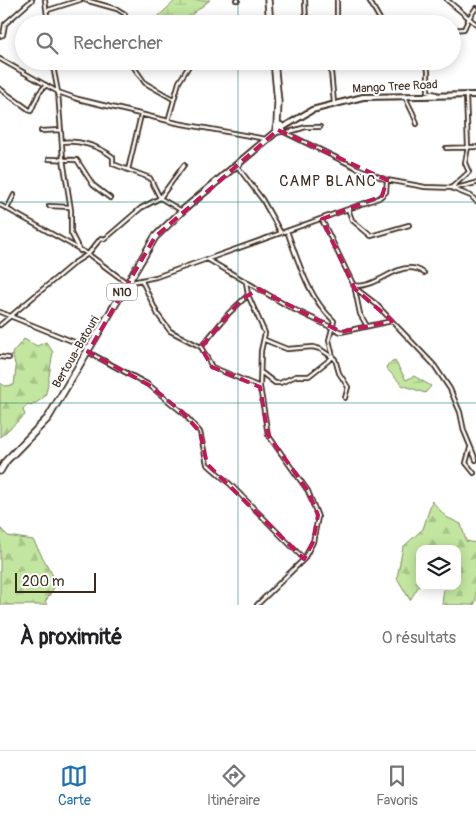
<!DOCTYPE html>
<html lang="fr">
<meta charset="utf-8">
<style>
:root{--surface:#fff;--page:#f6f6f6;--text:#202124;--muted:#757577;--line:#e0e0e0;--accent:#1f6fb2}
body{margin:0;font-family:Pangolin,sans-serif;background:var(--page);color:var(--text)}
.controls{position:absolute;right:15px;bottom:15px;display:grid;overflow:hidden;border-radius:10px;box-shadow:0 2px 12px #0003}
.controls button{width:45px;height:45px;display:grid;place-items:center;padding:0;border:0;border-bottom:1px solid var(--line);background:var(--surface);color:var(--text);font:25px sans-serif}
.scale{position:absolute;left:15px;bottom:12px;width:81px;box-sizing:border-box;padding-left:5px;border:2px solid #3b2a1e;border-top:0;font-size:14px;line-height:18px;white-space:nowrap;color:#3b2a1e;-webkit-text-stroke:4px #fff;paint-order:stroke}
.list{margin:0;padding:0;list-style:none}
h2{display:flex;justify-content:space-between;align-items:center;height:65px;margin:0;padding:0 20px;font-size:21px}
h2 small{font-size:16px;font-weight:400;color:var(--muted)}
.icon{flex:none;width:28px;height:28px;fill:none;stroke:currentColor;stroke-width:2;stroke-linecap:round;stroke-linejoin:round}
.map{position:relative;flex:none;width:476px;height:605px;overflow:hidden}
.search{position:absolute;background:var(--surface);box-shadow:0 2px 12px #0003;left:15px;right:15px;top:15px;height:55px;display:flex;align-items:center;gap:12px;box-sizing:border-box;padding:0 18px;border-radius:28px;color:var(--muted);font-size:19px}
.sheet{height:145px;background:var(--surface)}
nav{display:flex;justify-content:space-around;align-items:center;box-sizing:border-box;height:70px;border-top:1px solid var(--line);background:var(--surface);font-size:14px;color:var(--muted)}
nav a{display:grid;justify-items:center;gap:2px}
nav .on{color:var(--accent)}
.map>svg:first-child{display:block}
</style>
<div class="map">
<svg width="476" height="605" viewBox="0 0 476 605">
<defs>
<pattern id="forest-firs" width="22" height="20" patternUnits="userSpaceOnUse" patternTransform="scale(1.25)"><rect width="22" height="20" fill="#c2e6a0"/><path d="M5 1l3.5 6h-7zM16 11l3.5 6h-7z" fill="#a8c589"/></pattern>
<pattern id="wetland-marsh" width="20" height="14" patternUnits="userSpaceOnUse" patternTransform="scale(1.25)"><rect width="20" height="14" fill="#c2e6a0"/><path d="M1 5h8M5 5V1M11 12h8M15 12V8" fill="none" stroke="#a8c589"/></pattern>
</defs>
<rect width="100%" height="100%" fill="#fff"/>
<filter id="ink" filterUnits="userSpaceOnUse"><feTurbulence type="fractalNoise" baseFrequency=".02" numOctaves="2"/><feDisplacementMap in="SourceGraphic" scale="10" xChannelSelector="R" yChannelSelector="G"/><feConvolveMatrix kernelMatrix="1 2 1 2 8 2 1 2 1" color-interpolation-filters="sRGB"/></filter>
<g filter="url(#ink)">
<path fill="url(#forest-firs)" stroke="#7e885f" d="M24 339 37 346 46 342 53 352C51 361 47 393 45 396 42 400 35 403 31 406L28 404 23 410 25 415 0 437V383L5 386 14 385 16 368 12 353Z
M432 501 446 517 461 524 466 541 476 543V601L474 605H442L444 586H457V549H420V584L410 600 397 578 403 547 423 529Z
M0 528 8 536 33 540 57 583 45 602 48 605H0Z"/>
<path fill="url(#wetland-marsh)" stroke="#7e885f" d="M176 0H210L186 19 184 24H150Z
M395 361 406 380 414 376 431 386 425 393 402 385 386 368 388 364Z"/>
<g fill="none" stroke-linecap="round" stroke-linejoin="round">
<defs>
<path id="street" d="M45 0 48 24
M85 0 117 9 125 14V24
M236 0H238
M305 0 306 24
M337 0V24
M369 0 381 21 386 24
M447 0 476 24
M48 10 80 0
M452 30 464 29 469 18 476 8
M0 36 3 35 5 24 32 0
M0 59 58 92 78 99 177 123 266 139
M52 61 58 92 63 159 71 210V233L80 251
M125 61 133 66 145 83 173 99
M314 61 329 67
M330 61 334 103
M426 61 428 71V92L436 94
M0 89 31 111 39 93 46 85
M405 96C409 107 414 113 417 124
M466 96 468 147 465 163 469 172 451 188 471 196 476 201
M168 121 179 82 192 61
M280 130 357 168 387 180 425 187 456 188 476 183
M41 131 61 130
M289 132 306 127H320
M62 142C79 140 99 146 113 157V164L150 178 160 198
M446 148 476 147
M49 159 77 160 93 185 110 198
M237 166 262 199 281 233
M128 170 141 115
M160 198 184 165
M0 205 88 254 127 283 156 277 207 259 291 308 341 332 392 321 434 365 450 389 460 412 464 431 476 460
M49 206 70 207
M7 209 14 195
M348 209 352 220 371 236 409 225
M322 220 355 288 376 304 392 321
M208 259 379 198 386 192 387 180
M142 281 158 315 170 331 201 347 212 367 260 387
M246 282 248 295 265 333 261 351 260 387 268 435 308 491 318 517 313 542 304 559 257 605
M354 285C377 291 401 255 424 273
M355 290 360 314 367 326
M0 312 89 348
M0 325 74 263 88 254 101 238 105 239 141 208 160 198 182 211
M265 340 287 349 313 347 320 349 335 359 339 373 348 387 345 398
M201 347 229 313 248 295
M88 352 149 385 183 413 200 432 207 464 230 484 304 559
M0 357 9 358
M262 373 275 383H280L296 376H309L333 357 329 340 334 321C308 297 299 263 287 231
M470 448 466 463 474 473"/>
<path id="secondary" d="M282 128 312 110 363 97 476 95"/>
<path id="highway" d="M268 0 270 24
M274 61 278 102 277 125
M276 128a3 3 0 1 1 6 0a3 3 0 1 1-6 0Z
M0 471 6 461 48 418 155 237 182 211 278 130"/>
</defs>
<use href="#street" stroke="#3b2a1e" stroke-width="6"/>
<use href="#secondary" stroke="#3b2a1e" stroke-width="8"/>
<use href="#highway" stroke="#3b2a1e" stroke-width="9"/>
<use href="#street" stroke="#fff" stroke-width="2.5"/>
<use href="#secondary" stroke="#fff" stroke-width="4"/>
<use href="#highway" stroke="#fff" stroke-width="5.5"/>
</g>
</g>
<path fill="none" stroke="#c2185b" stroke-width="4" stroke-dasharray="10 6" stroke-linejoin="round" d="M278 130 387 180 382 196 322 219 355 289 392 321 341 332 258 289 241 300 201 347 212 367 260 387 268 435 308 491 318 515 313 542 304 559 207 464 200 432 183 413 149 385 88 352 155 237Z"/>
<path fill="none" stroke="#0f766e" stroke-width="1" stroke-opacity="0.55" d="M238 0V24M238 61V605M0 202H476M0 403H476"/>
<g text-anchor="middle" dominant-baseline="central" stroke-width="4" stroke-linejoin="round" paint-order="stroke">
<rect fill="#fff" stroke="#766a62" stroke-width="1" x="107" y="283.5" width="30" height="17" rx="4"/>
<g font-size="11" font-weight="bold" fill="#3b2a1e">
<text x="122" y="292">N10</text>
</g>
<g font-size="12" fill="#3b2a1e" stroke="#fff">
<text transform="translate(395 87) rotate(-3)">Mango Tree Road</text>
<text transform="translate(76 352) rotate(-60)">Bertoua-Batouri</text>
</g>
<g font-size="15" letter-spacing="1" fill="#3b2a1e" stroke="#fff">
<text x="328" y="181">CAMP BLANC</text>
</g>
</g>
</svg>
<div class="controls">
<button><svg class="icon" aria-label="layers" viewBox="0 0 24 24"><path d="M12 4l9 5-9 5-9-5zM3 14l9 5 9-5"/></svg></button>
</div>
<div class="scale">200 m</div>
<div class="search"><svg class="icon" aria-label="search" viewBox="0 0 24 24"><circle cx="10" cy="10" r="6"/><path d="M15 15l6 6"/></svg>Rechercher</div>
</div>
<section class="sheet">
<h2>À proximité<small>0 résultats</small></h2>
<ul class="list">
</ul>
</section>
<nav>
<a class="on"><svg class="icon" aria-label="map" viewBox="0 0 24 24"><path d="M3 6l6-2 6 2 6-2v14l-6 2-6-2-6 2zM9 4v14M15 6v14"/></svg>Carte</a>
<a><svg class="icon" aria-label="directions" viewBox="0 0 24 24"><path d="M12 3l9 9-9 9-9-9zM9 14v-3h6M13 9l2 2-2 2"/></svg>Itinéraire</a>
<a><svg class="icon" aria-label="saved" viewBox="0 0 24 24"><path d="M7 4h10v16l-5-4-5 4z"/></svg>Favoris</a>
</nav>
